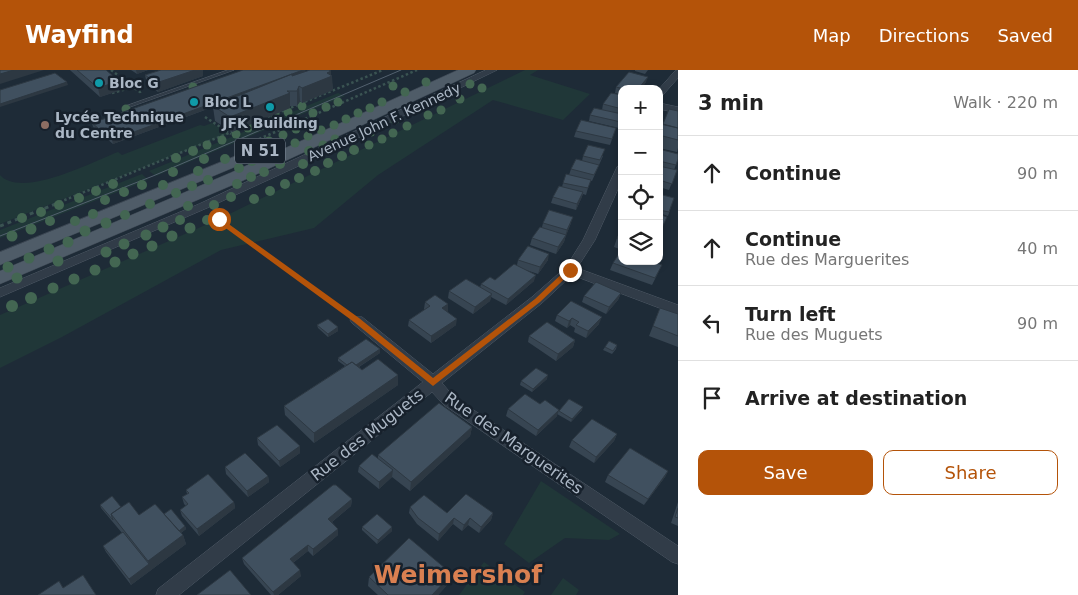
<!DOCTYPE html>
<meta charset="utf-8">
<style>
:root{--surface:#fff;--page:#f2f2f2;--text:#222;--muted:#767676;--line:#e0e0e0;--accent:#b45309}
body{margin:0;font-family:"DejaVu Sans",sans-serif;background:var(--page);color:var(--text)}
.controls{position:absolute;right:15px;top:15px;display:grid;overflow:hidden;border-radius:10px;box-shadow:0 2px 8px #0003}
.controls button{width:45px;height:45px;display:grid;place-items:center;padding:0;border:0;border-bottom:1px solid var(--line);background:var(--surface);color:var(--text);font:25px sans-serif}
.stop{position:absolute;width:15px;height:15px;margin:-11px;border:4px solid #b45309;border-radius:50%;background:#fff}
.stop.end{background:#b45309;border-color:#fff;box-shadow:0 1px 5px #0008}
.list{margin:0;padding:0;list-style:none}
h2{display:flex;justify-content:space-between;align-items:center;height:65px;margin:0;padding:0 20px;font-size:21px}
h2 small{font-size:16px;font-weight:400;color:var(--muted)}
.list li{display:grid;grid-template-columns:32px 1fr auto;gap:15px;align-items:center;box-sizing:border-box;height:75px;padding:0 20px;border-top:1px solid var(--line)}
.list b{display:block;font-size:19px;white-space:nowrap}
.list p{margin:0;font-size:16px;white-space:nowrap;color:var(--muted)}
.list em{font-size:16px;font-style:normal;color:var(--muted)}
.actions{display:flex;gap:10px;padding:15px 20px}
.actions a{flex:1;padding:11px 0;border:1px solid var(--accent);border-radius:10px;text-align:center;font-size:18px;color:var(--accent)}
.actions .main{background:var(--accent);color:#fff}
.icon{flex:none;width:28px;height:28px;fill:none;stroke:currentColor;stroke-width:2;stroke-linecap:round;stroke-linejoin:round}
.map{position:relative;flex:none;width:678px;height:525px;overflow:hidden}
header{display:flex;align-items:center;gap:30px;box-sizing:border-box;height:70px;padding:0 25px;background:var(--accent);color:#fff}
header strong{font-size:24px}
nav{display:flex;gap:28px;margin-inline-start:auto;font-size:18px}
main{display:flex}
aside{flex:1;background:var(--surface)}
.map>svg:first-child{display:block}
</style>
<header>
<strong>Wayfind</strong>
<nav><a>Map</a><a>Directions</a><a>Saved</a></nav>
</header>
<main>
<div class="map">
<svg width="678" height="525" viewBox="0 0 678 525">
<rect width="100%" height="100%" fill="#1e2b37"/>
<path fill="#203738" d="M525 0H538L530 5 590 24 563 50 493 30 378 105 314 158 221 180 62 267 0 298V245L219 149Z
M338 23 345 26 156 106 149 101Z
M212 53 228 64 0 154V105C22 129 92 92 118 82L122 85 200 55 204 56Z
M142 104 148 110 0 168V160Z
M541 411 620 464 609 470 565 468 529 493 504 474Z
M484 492 525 522 523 525H459Z
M563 508 579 520 576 525H551Z"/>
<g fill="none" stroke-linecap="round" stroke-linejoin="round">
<defs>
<path id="service" d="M228 0H234L130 37 126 36Z"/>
<path id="minor" d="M486 0H497L329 82 207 138 0 227V218L199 134Z
M678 0V8L662 26 659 27V19L675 1Z
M659 33 678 37V43L659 39Z
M622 94V110L595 170 577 198 678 235V245L572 205 542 233 442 313 454 327 678 476V494L672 492 444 335 432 322 179 525H156L158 519 423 312 352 253 350 250 352 247H362L433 304 532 227 566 197 583 170 617 97Z"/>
<path id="primary" d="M458 0H476L474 3 242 111 0 214V201L230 103Z
M248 81 254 83 256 86 254 89 0 195V182Z"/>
</defs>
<use href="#service" stroke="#4f5a66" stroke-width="1"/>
<use href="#minor" stroke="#4f5a66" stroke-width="1"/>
<use href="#primary" stroke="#3b4551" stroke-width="1"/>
<path stroke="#3a5352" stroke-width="2.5" stroke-dasharray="2.5 2.5" stroke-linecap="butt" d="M111 0 140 22 142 21
M112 23 134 17
M205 47 231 64
M250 73 417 0
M55 134 383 0"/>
<path stroke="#3a5352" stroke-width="3" stroke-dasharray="4 4" stroke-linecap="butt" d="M212 144 346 242
M0 156 58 133"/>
<use href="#service" fill="#313c48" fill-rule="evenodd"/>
<use href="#minor" fill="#313c48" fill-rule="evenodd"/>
<use href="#primary" fill="#4f5c68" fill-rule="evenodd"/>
<path stroke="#53616f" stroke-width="1" d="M0 166 153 106 401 0"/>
</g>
<g fill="#436652">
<circle cx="426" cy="12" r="4.5"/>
<circle cx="470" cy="14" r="4.5"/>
<circle cx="393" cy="16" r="4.5"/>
<circle cx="193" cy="17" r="4.5"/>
<circle cx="482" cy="18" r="4.5"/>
<circle cx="405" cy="22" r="4.5"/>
<circle cx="460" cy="29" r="4.5"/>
<circle cx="338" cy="32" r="4.5"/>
<circle cx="382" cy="32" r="4.5"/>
<circle cx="302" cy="36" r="4.5"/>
<circle cx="326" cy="37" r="4.5"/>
<circle cx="370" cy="38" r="4.5"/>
<circle cx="126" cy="39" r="4.5"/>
<circle cx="441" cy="40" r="4.5"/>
<circle cx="288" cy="42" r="4.5"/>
<circle cx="313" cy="43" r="4.5"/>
<circle cx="358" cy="43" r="4.5"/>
<circle cx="428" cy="45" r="4.5"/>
<circle cx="276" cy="47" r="4.5"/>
<circle cx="346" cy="49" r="4.5"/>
<circle cx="395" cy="50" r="4.5"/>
<circle cx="263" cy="53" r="4.5"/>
<circle cx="334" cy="55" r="4.5"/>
<circle cx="407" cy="56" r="4.5"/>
<circle cx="248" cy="58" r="4.5"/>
<circle cx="296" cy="59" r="4.5"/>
<circle cx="321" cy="60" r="4.5"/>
<circle cx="371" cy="62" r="4.5"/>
<circle cx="393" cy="63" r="4.5"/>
<circle cx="236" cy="64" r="4.5"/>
<circle cx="283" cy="65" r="4.5"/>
<circle cx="308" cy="66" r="4.5"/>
<circle cx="335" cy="69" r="4.5"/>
<circle cx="382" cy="69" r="4.5"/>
<circle cx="222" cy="70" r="4.5"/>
<circle cx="269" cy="71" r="4.5"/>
<circle cx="295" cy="73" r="4.5"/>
<circle cx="207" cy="75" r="4.5"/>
<circle cx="323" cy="75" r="4.5"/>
<circle cx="369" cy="75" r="4.5"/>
<circle cx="255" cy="77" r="4.5"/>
<circle cx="280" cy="79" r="5"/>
<circle cx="354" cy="80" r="5"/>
<circle cx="193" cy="81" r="5"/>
<circle cx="309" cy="81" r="5"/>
<circle cx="241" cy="83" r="5"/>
<circle cx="267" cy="85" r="5"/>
<circle cx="342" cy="86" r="5"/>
<circle cx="176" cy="88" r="5"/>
<circle cx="204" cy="89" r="5"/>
<circle cx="225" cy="89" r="5"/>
<circle cx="252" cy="91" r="5"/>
<circle cx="328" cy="93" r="5"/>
<circle cx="280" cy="94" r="5"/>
<circle cx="303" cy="94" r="5"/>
<circle cx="239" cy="98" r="5"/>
<circle cx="198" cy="101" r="5"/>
<circle cx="315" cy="101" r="5"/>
<circle cx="173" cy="102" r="5"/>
<circle cx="264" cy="102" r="5"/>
<circle cx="251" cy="107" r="5"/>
<circle cx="299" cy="108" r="5"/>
<circle cx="208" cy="110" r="5"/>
<circle cx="113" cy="114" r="5"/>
<circle cx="237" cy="114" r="5"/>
<circle cx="285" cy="114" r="5"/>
<circle cx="142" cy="115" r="5"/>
<circle cx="163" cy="115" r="5"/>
<circle cx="192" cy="116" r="5"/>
<circle cx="96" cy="121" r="5"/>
<circle cx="270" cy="121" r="5"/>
<circle cx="124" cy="122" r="5"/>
<circle cx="176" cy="123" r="5"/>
<circle cx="231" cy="127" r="5"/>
<circle cx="79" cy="128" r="5"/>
<circle cx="254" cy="129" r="5"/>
<circle cx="105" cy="130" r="5"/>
<circle cx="150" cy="134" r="5"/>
<circle cx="59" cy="135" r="5"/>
<circle cx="214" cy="135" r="5"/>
<circle cx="188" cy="136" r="5"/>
<circle cx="41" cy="142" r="5"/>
<circle cx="93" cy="144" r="5"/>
<circle cx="125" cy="145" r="5"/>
<circle cx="22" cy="148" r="5"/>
<circle cx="180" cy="150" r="5"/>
<circle cx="207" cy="150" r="5"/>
<circle cx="50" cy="151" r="5"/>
<circle cx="75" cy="151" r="5"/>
<circle cx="106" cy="153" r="5.5"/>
<circle cx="163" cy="157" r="5.5"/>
<circle cx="190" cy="158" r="5.5"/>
<circle cx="31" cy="159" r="5.5"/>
<circle cx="85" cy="161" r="5.5"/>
<circle cx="146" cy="165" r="5.5"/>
<circle cx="12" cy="166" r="5.5"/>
<circle cx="172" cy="166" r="5.5"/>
<circle cx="68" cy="172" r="5.5"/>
<circle cx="124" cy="174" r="5.5"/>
<circle cx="152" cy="176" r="5.5"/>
<circle cx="49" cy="179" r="5.5"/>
<circle cx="106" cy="182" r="5.5"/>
<circle cx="133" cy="184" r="5.5"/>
<circle cx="29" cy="188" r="5.5"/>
<circle cx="58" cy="191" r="5.5"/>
<circle cx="115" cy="192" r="5.5"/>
<circle cx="8" cy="197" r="5.5"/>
<circle cx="95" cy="200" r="5.5"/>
<circle cx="17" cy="208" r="5.5"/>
<circle cx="74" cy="209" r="5.5"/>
<circle cx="53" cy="218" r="5.5"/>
<circle cx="31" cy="228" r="6"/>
<circle cx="12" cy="236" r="6"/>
</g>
<path fill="#374552" d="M70 0H106L121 20 100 27 71 1Z
M131 0H148L137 4Z
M161 0H203V6L158 22 147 14 145 5Z
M305 0 306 2 331 5 333 20 302 33 300 31 297 36H290V38L232 62 215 51 213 37 113 74 93 57 92 53Z
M635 0H648L645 4 635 1Z
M646 12 641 19H622V25L615 23 616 17Z
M622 25V53L619 58 589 51 590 45 602 40 603 34Z
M678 41V78L677 82 659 78V57L663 55Z
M616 58 610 75 574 67 576 61Z
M659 79 678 89 674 100H677L669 120 659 117Z
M583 86H603L592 111H590L586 125 583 124 581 129 576 140 551 133 553 127 562 117 563 113 569 105 571 99 582 91Z
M659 124 674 128 668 146 659 143Z
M543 153H571L566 165 564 172 556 184 530 175 532 168 542 157Z
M622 159V180L614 177 617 168Z
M518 190H548L538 204 526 200 534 211 506 235 491 227 490 231 473 244 448 228 449 221 480 218 481 214 495 210 517 195Z
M613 193 659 201 652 215 610 200Z
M621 223 618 230 606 244 582 232 584 226Z
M425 232 448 241 447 242 456 255 431 273 408 256 409 250 425 239H424Z
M660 238 678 244V277L649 266Z
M557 245 599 254 586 268 574 262 575 258 570 255 567 258 555 251Z
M317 255 338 261 328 267 318 258Z
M529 266 575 270 573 277 556 291 528 272Z
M617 275 616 279 612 284 603 280 605 277Z
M380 283 359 297 362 300 398 305V315L314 373 285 345 284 336 345 296 338 291V288Z
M547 309 532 322 520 315 521 311Z
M540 334 559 340H582L571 352 557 344V346L536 366 506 346 508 339Z
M472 357 470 366 410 421 392 407 379 419 358 402 359 396 378 389V385Z
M617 364 614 371 594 393 569 377 572 370Z
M257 368 300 383 280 397 258 375Z
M225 397 268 406 269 412 248 427 226 404Z
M668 401 665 407 644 435 605 412 608 405Z
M186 420 234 432 235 438 199 466 182 446 180 440 186 436 184 434 182 427 187 424Z
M352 429 351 436 332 452 338 459V465L313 486 308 481 293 493 301 506 278 525H271L244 494 242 488Z
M678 432V456L671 453Z
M100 435 121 437 139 445 164 444 185 456 186 459 181 463 183 465 186 474 131 515 106 482 103 476 122 463 101 438Z
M410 437 447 443H493L491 450 479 463 468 455 462 461 453 454 438 471 417 454 409 443Z
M362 457H392V461L377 474 362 460Z
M452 504 450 512 438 525H378L368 516 369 507Z"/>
<path fill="#2d3842" d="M14 0H44L0 14V4Z
M136 0H148L137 4Z
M195 0H203V6L158 22 156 13Z
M303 0H305L306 2 113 74 112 70Z
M331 1V6H332L333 20 302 33V18L327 3Z
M648 7 646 12 641 19H638Z
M119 11 121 20 100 27 98 18Z
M67 12 68 15 0 37V34Z
M299 16 300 31 297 36V21Z
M289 21V23H290V38L232 62 230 47Z
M583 122 581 129 576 140 577 134Z
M573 147 571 153 566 166V165L564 172 556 184 558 177 565 166 567 160Z
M549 184 548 190 538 204 540 197Z
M536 205 534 211 506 235 508 229Z
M621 223 618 230 606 244 609 237Z
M492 224 490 231 473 244 475 237Z
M448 234V241L442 245V238Z
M602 247 599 254 586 268 588 261Z
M572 248 570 255 567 258 569 251Z
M457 249 456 255 431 273V266Z
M338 257V261L328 267V264Z
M575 270 573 277 556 291 558 284Z
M380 279V283L352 301V298Z
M398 305V315L314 373V363Z
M548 305 547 309 532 322 533 319Z
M583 337 582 340 571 352 572 349Z
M559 340 557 346 536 366 538 360Z
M472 357 470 366 410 421 411 412Z
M617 364 614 371 594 393 596 387Z
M300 376V383L280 397 279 391Z
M393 400 392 407 379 419V412Z
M668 401 665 407 644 435 648 429Z
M268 406 269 412 248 427 247 421Z
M352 429 351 436 328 455V449Z
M234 432 235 438 199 466 197 459Z
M493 443 491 450 479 463 481 457Z
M454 448 453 454 438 471 439 464Z
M470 448 468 455 462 461 464 455Z
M185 456 186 459 178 465 177 462Z
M392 457V461L377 474 378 470Z
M338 459V465L313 486V479Z
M183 465 186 474 131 515 129 509 149 494 148 491Z
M308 475V481L290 495V489Z
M300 500 301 506 278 525H274L273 522Z
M452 504 450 512 438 525H432Z"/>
<path fill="#40505f" stroke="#2d3842" d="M0 0H14L0 4Z
M77 0H106L119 11 98 18Z
M161 0H195L156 13 145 5Z
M243 0H303L112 70 92 53Z
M310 0H329L331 1 327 3 332 6 302 18 299 16 297 21H287L290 23 230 47 213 36 292 4V6Z
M629 2 648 7 638 19H624L616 17Z
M55 3 67 12 0 34V20Z
M611 23 622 25V39L603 34Z
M594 38 622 44 621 52 590 45Z
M669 39 678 41V58L663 54Z
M581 50 616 58 612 69 576 61Z
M660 54 678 58V70L659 65V57Z
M588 75 605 79 600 90 583 86Z
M659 79 678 84V89L676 95 659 91Z
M576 89 599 95 594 105 571 99Z
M659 96 677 100 672 114 659 110Z
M566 104 591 110 588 118 563 113Z
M559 116 583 122 577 134 553 127Z
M659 124 674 128 669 142 659 140Z
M549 140 573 147 567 160 543 153Z
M659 144 667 147 659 164Z
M540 157 566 165 558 177 532 168Z
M622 159V169L617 168Z
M528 176 549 184 540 197 518 190Z
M620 182H622V191H651L662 195 655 208 613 193Z
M514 194 536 205 508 229 481 214 490 207 495 210Z
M466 209 492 224 475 237 449 221Z
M596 212 621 223 609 237 584 226Z
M435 225 448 234 442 238 457 249 431 266 409 250 430 236 425 232Z
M571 231 602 247 588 261 576 255 579 252 572 248 569 251 557 245Z
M660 238 678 244V266L653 256Z
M328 249 338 257 328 264 317 255Z
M547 252 575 270 558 284 529 266Z
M366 269 380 279 356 295 352 292 347 295 338 288Z
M609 271 617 275 613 281 605 277Z
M378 289 398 305 314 363 284 336 352 292 362 300Z
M536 298 548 305 533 319 521 311Z
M525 324 540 334 545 330 559 340 538 360 508 339Z
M569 329 583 337 572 349 559 341Z
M439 333 472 357 411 412 378 385Z
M592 349 617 364 596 387 572 370Z
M277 355 300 376 279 391 257 368Z
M630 378 668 401 648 429 608 405Z
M245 383 268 406 247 421 225 397Z
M372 384 393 400 379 412 359 396Z
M208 404 234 432 197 459 180 440 188 434 182 427 189 423 186 420Z
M333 415H336L352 429 328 449 338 459 313 479 308 475 290 489 300 500 273 522 242 488Z
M466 424 493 443 481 457 470 448 464 455 454 448 439 464 418 448 410 437 424 425 447 443Z
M112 426 121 437 111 444 113 450 100 435Z
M129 432 139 445 155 434 183 465 148 491 111 444Z
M678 438V448L675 447Z
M171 439 185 456 179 461 164 444Z
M377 444 392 457 378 470 362 457Z
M123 462 149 494 129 509 103 476Z
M409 468 452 504 432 525H388L369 507Z
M230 500 251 525H197Z
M83 505 96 525H38L59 511 63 518Z"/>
<path fill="#b45309" d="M219 147 359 248 433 308 535 229 568 198 574 200 540 232 433 316 354 252 216 151 215 149Z"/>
<g fill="#0f9aa8" stroke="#17212c" stroke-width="2">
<circle cx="99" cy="13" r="5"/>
<circle cx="194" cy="32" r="5"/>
<circle cx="270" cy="37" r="5"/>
</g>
<circle fill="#8d6e63" stroke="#17212c" stroke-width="2" cx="45" cy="55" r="5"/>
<g text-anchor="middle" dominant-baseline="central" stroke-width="5" stroke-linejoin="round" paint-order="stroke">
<g font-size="14" font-weight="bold" fill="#abb7c5" stroke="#17212c" text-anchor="start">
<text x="109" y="13">Bloc G</text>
<text x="204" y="32">Bloc L</text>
<text x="55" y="47">Lycée Technique<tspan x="55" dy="16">du Centre</tspan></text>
<text x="270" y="53" text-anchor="middle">JFK Building</text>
</g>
<g font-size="14" fill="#abb7c5" stroke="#17212c">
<text transform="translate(384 52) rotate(-25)">Avenue John F. Kennedy</text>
</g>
<rect fill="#17212c" stroke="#7f8a97" stroke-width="1" x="235" y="68.5" width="50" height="25" rx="4"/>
<g font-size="15" font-weight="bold" fill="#abb7c5">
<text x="260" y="81">N 51</text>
</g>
<g font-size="16" fill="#abb7c5" stroke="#17212c">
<text transform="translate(367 365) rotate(-38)">Rue des Muguets</text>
<text transform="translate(514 373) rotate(35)">Rue des Marguerites</text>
</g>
<g font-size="25" font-weight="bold" fill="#da8051" stroke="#17212c">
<text x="458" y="504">Weimershof</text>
</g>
</g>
</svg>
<div class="controls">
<button>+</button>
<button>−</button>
<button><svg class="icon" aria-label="locate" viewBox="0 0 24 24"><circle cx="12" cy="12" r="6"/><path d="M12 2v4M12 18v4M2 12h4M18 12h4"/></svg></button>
<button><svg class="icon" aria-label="layers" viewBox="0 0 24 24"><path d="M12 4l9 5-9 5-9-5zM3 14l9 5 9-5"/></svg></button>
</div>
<div class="stop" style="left:219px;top:149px"></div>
<div class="stop end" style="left:570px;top:200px"></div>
</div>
<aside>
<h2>3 min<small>Walk · 220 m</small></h2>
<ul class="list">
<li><svg class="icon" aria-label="ahead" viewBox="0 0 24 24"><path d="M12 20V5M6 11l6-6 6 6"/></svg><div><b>Continue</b></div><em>90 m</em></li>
<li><svg class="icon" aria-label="ahead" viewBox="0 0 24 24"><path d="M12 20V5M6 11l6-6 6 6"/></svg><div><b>Continue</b><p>Rue des Marguerites</p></div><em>40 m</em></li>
<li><svg class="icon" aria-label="left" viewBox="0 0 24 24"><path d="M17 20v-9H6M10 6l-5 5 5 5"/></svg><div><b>Turn left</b><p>Rue des Muguets</p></div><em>90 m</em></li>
<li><svg class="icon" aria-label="arrive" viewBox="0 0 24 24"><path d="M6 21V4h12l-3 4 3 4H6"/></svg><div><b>Arrive at destination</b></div></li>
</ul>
<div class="actions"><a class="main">Save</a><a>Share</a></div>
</aside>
</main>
